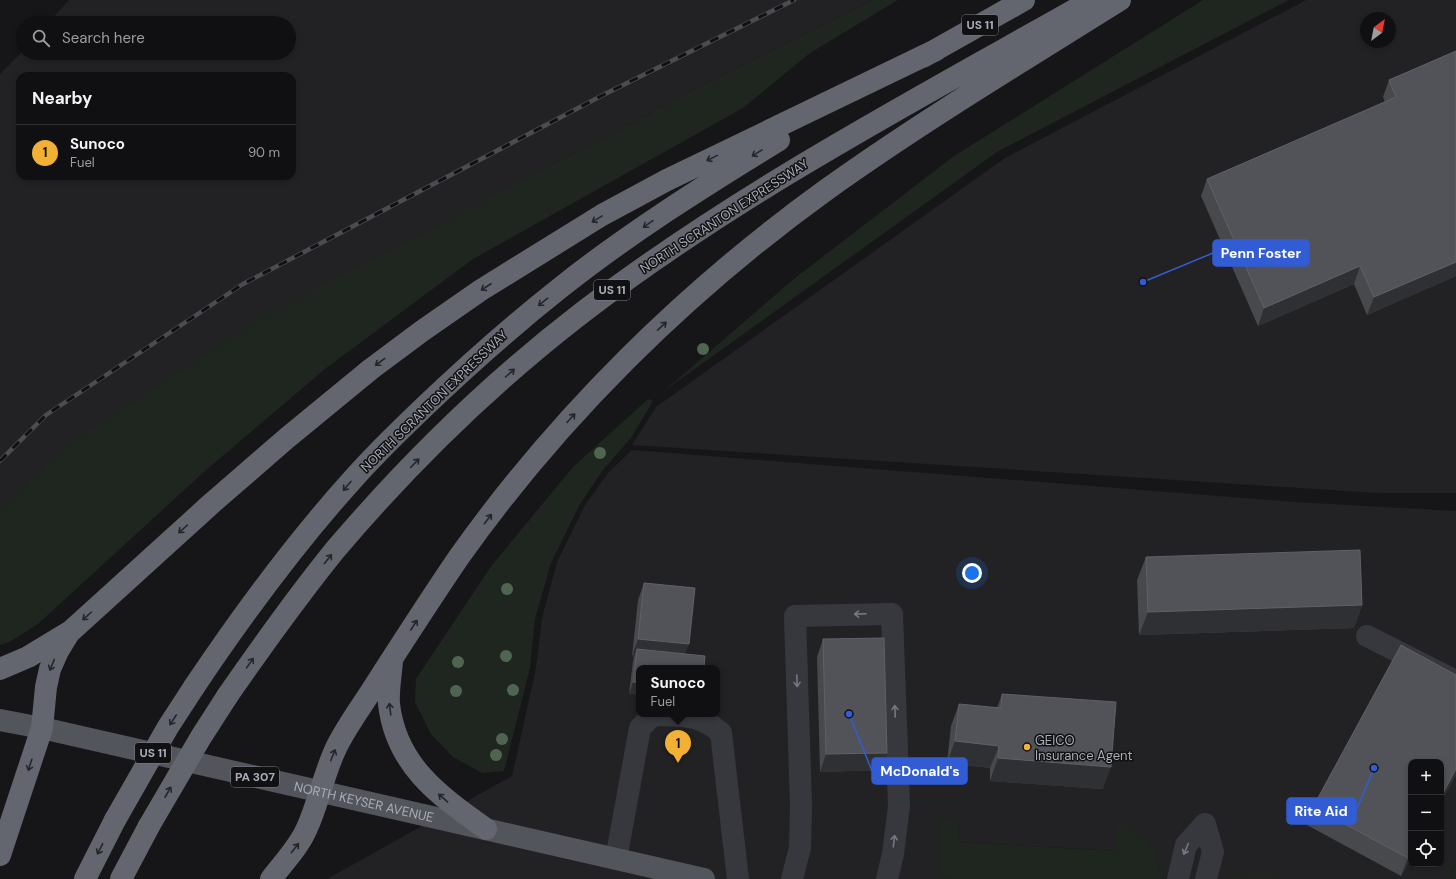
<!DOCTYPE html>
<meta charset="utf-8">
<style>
:root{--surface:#101012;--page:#19191b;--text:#f1f3f6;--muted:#9c9d9f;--line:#303032;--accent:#f2b134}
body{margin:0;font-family:"DM Sans",sans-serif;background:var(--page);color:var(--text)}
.controls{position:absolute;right:12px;bottom:12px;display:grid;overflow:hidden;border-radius:8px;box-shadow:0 2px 6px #0003}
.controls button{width:36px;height:36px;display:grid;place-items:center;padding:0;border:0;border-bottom:1px solid var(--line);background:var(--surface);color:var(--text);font:20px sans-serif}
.compass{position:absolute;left:1360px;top:12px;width:36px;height:36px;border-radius:50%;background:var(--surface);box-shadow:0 2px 6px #0003;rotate:32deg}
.you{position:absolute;left:972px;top:573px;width:14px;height:14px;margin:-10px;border:3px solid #fff;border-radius:50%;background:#1a73e8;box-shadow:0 0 0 6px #1a73e833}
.badge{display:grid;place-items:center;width:26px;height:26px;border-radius:50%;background:var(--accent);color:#111;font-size:13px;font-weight:700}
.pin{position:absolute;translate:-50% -33px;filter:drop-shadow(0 1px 2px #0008)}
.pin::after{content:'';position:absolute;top:21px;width:14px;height:12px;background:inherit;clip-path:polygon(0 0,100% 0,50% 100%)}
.popup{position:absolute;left:636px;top:665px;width:84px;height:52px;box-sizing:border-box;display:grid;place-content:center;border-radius:8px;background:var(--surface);filter:drop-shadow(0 1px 3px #0005);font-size:13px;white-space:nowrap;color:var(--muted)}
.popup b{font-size:15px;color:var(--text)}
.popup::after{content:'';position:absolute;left:50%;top:100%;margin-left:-8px;border:8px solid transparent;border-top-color:var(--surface)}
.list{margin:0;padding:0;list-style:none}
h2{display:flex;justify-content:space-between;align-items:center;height:52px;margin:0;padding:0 16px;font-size:17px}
h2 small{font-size:13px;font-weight:400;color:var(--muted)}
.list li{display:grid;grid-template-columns:26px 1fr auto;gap:12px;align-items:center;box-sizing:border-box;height:56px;padding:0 16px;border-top:1px solid var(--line)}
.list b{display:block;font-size:15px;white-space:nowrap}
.list p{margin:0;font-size:13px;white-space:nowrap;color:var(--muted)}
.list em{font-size:13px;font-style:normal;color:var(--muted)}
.icon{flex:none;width:22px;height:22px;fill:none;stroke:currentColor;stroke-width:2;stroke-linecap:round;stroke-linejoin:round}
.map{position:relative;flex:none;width:1456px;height:879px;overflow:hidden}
.search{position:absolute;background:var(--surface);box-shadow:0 2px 6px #0003;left:16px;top:16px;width:280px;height:44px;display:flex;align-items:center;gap:10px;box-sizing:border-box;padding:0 14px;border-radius:22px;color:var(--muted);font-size:15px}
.panel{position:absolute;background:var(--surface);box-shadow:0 2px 6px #0003;left:16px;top:72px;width:280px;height:108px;border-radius:12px}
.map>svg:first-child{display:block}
</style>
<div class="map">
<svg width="1456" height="879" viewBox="0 0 1456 879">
<rect width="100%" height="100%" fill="#161618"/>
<path fill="#222225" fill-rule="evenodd" d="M69 0H873L675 100 472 207 0 511V74L23 51V53H289V23H48ZM20 76H292V176H20Z
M1306 0H1456V493H1377L632 445 656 407 1005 158ZM1366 18H1390V42H1366Z
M632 450 1295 502 1456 511V863L1448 879H1281L1284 874H1239L1230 879H1160V870L1116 829V851L958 842 959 823 939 875 954 879H327L512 776 536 668 542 618 557 562 585 505 608 473ZM639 668H717V714H639ZM1411 762H1441V864H1411Z"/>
<path fill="#1e261f" d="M873 0H898L810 53 743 108 473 259 325 369 205 471 38 624 11 641 0 645V509L75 439 271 312 675 100Z
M1203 0H1289L997 152 664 391 795 278 954 156Z
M648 399 653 401 631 438 603 470 580 504 551 563 535 619 530 668 504 771 482 773 453 757 431 734 415 702 416 679 492 565 573 467Z
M955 820 959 823 958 842 1115 851 1116 829 1121 822C1147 837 1161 847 1160 879H954L939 876 937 826 944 821Z
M1456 863V879H1448Z
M1263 871 1284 874 1281 879H1230L1239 874Z"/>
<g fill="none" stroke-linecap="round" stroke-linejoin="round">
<path stroke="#37383d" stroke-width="22" d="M1367 636 1456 681
M1205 824 1213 852 1206 879
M616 859 640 728 653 715C681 716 699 713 721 733L738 879
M792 879 800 848 801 805 795 616 892 614 899 806 893 854 887 879
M1178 879 1186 845 1205 824"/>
<path stroke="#53555c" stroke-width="22" id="s1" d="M0 720 42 728 704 879"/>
<path stroke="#63666e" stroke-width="22" d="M923 57 1024 0
M392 661C391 675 388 690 389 704 396 766 440 796 486 829
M0 669 28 657 71 631 212 503 287 438 371 369 422 331 481 290 602 215 667 180 936 50
M194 687C243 614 295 543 354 478 376 453 399 431 423 408 467 366 512 326 560 288 629 233 704 186 779 140
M228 695C262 646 297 597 335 550 409 463 492 382 583 312 741 191 919 98 1092 0
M0 855 42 728 46 687 50 669 58 651 69 633
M85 879 115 820
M121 879 149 826
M271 879C283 863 299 847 307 828 319 802 324 772 337 746 348 724 364 703 377 682 404 640 431 598 459 557 559 416 686 291 826 190 921 122 1021 62 1120 0"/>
<defs>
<path id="rail" d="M0 461 46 415 243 284 605 94 794 0"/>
</defs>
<use href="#rail" stroke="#4a4c52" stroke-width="4.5"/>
<use href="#rail" stroke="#111113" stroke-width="3" stroke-dasharray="9" stroke-linecap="butt"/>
<path stroke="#63666e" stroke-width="22" d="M115 820 168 727 194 687
M149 826 201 737 228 695"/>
</g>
<g fill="#506452">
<circle cx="703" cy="349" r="6"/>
<circle cx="600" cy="453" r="6"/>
<circle cx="507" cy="589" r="6"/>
<circle cx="506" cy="656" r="6"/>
<circle cx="458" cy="662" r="6"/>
<circle cx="513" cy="690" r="6"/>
<circle cx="456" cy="691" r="6"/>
<circle cx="502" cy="739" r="6"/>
<circle cx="496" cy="755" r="6"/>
</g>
<path fill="#47494d" d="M1456 51V276L1367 315 1354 284 1258 326 1201 196 1207 179 1385 102 1383 97 1389 80Z
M1146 557 1362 605 1354 628 1139 635 1137 580Z
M644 583 695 588 629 694 633 661 634 657 632 656 638 600Z
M823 639 887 753 881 770 820 772 817 657Z
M1456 675V775L1441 802 1411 762V858L1401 876 1307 825 1313 807Z
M1002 694 1103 789 990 781V768L947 763 951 726 959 704 997 708Z"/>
<path fill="#2f3033" d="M1456 262V276L1367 315 1374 297Z
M1360 266 1354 284 1258 326 1264 308Z
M1362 605 1354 628 1139 635 1148 612Z
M638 639 689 644 682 662 637 649 634 657 632 656Z
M633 682 639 683V695L629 694Z
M955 741 999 746 990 768 947 763Z
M887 753 881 770 820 772 826 754Z
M998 758 1111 767 1103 789 990 781Z
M1456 769V775L1441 802V797Z
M1411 852V858L1401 876 1408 858Z"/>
<path fill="#525359" stroke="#5f6168" d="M1456 51V262L1374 297 1360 266 1264 308 1207 179 1396 97 1389 80Z
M1360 550 1362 605 1148 612 1146 557Z
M644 583 695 588 689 644 638 639Z
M884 638 887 753 826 754 823 639Z
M1401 645 1456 675V769L1441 797V762H1411V852L1408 858 1313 807Z
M637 649 705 656 704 668H639V683L633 682Z
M1002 694 1116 702 1111 767 998 758 999 746 955 741 959 704 1001 708Z"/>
<defs><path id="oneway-shaft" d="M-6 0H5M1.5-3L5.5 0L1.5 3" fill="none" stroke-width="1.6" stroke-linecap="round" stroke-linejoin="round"/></defs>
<g stroke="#26262a">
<use href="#oneway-shaft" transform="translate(757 153) rotate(148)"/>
<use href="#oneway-shaft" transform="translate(712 158) rotate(154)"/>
<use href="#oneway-shaft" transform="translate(597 219) rotate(149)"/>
<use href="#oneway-shaft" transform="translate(648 224) rotate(145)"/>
<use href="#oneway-shaft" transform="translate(486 287) rotate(147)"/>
<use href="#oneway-shaft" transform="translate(543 302) rotate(141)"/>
<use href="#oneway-shaft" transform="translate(662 326) rotate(-43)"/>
<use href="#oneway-shaft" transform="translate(380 362) rotate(143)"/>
<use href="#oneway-shaft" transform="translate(510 373) rotate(-42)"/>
<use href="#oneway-shaft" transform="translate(571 418) rotate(-48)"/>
<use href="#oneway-shaft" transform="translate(415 463) rotate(-46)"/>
<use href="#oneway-shaft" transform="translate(347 486) rotate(131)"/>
<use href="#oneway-shaft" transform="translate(488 519) rotate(-53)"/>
<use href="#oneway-shaft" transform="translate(183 529) rotate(138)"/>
<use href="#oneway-shaft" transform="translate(328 559) rotate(-52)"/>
<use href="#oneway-shaft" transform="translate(87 616) rotate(138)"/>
<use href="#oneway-shaft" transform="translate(414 625) rotate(-57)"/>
<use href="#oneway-shaft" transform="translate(250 663) rotate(-55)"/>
<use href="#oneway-shaft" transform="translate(52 665) rotate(112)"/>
<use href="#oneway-shaft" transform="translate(390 709) rotate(-98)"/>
<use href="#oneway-shaft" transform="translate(173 720) rotate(123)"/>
<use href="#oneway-shaft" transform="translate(333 755) rotate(-68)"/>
<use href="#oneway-shaft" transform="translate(30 765) rotate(108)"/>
<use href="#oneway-shaft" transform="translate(168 792) rotate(-61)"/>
<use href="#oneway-shaft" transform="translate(443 798) rotate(-139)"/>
<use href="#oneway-shaft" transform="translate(295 848) rotate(-52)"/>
<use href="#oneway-shaft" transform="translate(100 849) rotate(117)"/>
</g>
<g stroke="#757881">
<use href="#oneway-shaft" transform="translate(860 614) rotate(178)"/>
<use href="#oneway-shaft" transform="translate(797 681) rotate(88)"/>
<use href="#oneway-shaft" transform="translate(895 711) rotate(-92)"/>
<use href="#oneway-shaft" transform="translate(894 841) rotate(-83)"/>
<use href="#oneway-shaft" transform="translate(1186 849) rotate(113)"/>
</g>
<circle fill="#f2b134" stroke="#111113" stroke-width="1.5" cx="1027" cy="747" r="4"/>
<g text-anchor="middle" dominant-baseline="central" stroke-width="3" stroke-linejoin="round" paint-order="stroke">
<g fill="#111113" stroke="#7b7e86" stroke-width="1">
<rect x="962" y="15" width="36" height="20" rx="3"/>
<rect x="594" y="280" width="36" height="20" rx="3"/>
<rect x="135" y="743" width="36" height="20" rx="3"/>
<rect x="231" y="767" width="48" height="20" rx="3"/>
</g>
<g font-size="12" font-weight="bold" fill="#a8adb8">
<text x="980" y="25">US 11</text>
<text x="612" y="290">US 11</text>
<text x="153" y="753">US 11</text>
<text x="255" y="777">PA 307</text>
</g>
<g font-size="13" fill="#a8adb8" stroke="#111113">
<text transform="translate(724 216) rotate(-33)">NORTH SCRANTON EXPRESSWAY</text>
<text transform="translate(434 401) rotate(-44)">NORTH SCRANTON EXPRESSWAY</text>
<text stroke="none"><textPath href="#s1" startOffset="373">NORTH KEYSER AVENUE</textPath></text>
</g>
<g font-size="13" fill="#a8adb8" stroke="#111113" text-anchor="start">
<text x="1035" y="740">GEICO<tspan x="1035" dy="15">Insurance Agent</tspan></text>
</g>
</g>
<path fill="none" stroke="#325cd3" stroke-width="1.5" d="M1143 282L1213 253M849 714L872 771M1374 768L1356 811"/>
<g fill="#325cd3" stroke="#111113" stroke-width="1.5">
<circle cx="1143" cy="282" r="4"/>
<circle cx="849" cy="714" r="4"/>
<circle cx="1374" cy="768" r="4"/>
</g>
<g fill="#325cd3" stroke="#325cd3" stroke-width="1.5">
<rect x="1213" y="240" width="96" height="26" rx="4"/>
<rect x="872" y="758" width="95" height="26" rx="4"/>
<rect x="1287" y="798" width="69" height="26" rx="4"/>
</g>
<g font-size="14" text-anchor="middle" font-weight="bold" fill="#fff">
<text x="1261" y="258">Penn Foster</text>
<text x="920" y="776">McDonald's</text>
<text x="1321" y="816">Rite Aid</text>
</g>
</svg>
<div class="controls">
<button>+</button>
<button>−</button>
<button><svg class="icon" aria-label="locate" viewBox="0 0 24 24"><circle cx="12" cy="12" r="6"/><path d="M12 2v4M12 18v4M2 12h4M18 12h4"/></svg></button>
</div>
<svg class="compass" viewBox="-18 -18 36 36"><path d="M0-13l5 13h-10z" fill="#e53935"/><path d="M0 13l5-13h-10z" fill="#9c9d9f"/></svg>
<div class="you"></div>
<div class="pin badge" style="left:678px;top:763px">1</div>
<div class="popup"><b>Sunoco</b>Fuel</div>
<div class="search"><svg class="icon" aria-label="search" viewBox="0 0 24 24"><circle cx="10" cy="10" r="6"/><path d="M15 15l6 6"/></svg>Search here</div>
<section class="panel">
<h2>Nearby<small></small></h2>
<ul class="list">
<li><span class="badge">1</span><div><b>Sunoco</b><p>Fuel</p></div><em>90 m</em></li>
</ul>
</section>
</div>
